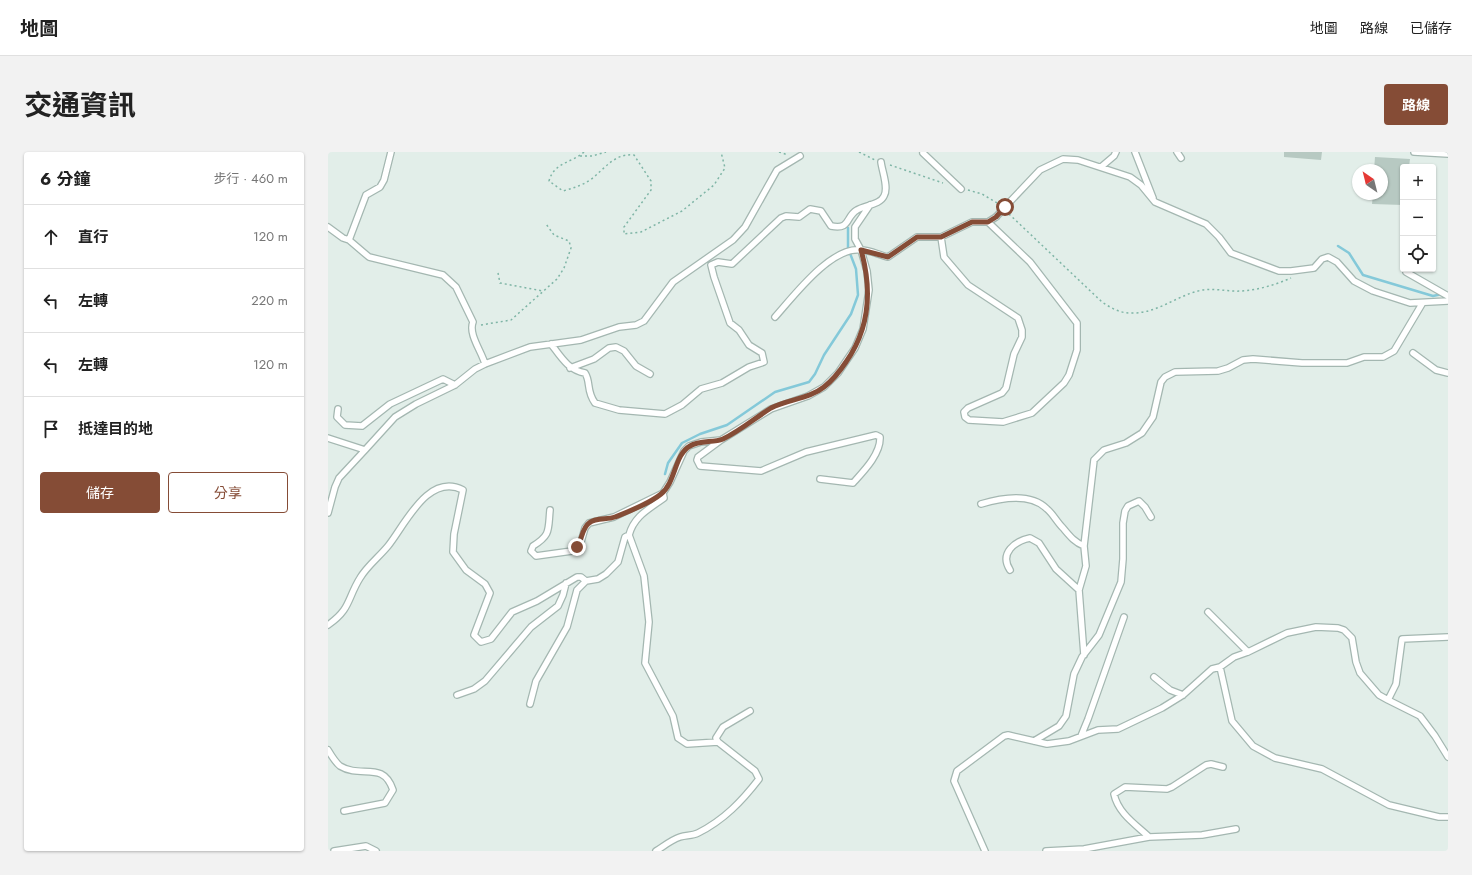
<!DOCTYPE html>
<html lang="zh-TW">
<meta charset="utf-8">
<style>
:root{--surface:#fff;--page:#f2f2f2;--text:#222;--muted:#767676;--line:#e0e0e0;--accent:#854c36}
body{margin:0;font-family:Jost,"Noto Sans TC",sans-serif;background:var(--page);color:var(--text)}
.controls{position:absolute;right:12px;top:12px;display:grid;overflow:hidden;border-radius:4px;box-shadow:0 1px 3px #0004}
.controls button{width:36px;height:36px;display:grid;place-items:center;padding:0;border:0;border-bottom:1px solid var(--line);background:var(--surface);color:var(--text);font:20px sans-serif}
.compass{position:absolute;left:1024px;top:12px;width:36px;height:36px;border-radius:50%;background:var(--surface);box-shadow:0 1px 3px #0004;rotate:325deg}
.stop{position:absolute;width:12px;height:12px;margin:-9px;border:3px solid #854c36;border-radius:50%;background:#fff}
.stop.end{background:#854c36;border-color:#fff;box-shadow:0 1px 4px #0008}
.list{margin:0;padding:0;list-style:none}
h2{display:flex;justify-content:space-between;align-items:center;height:52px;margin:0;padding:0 16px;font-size:17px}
h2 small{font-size:13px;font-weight:400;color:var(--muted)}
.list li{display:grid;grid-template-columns:26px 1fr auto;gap:12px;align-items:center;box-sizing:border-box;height:64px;padding:0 16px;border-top:1px solid var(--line)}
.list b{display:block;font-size:15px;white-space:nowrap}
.list em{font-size:13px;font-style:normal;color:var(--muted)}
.actions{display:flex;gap:8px;padding:12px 16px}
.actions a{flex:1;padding:9px 0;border:1px solid var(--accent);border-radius:4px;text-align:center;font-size:14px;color:var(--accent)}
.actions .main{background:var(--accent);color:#fff}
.icon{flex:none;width:22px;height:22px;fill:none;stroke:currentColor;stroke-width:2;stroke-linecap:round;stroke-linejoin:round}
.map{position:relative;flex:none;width:1120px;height:699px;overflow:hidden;border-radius:4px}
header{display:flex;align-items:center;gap:24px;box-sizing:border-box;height:56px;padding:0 20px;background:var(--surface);border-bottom:1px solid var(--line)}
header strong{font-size:19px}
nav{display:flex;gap:22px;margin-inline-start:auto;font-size:14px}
.intro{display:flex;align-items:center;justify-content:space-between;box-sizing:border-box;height:96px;padding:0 24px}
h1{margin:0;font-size:28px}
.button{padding:10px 18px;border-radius:4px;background:var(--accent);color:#fff;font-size:14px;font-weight:700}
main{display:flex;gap:24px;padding:0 24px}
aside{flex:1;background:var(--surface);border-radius:4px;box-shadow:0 1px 3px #0004}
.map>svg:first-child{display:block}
</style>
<header>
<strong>地圖</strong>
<nav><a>地圖</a><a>路線</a><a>已儲存</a></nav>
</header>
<div class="intro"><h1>交通資訊</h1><a class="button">路線</a></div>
<main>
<aside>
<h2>6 分鐘<small>步行 · 460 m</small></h2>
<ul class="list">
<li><svg class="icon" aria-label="ahead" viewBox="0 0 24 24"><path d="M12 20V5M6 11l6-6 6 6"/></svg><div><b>直行</b></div><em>120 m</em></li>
<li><svg class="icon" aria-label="left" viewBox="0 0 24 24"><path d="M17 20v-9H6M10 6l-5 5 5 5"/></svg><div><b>左轉</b></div><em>220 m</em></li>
<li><svg class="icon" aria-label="left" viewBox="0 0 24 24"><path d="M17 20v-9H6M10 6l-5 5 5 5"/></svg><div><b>左轉</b></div><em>120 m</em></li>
<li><svg class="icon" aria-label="arrive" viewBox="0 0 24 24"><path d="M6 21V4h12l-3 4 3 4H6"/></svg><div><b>抵達目的地</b></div></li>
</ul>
<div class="actions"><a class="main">儲存</a><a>分享</a></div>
</aside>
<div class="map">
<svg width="1120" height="699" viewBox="0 0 1120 699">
<rect width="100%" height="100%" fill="#e2eee9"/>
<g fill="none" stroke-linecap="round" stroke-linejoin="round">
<path stroke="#84c9d9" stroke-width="2.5" d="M1010 94 1021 101 1035 123 1105 144 1114 142
M337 322 340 311 354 291 372 282 399 273 447 240 481 230 487 222 496 203 523 162 530 143 528 117 520 96V76"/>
</g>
<path fill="#b7c9c2" d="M956 0H994L993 8 956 5Z
M1047 5 1082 7 1081 15H1075V53L1044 52 1045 42H1054V18H1046Z"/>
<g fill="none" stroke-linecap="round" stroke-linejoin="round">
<defs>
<path id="service" d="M807 0 825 46
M849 0 853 6
M1086 0 1120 2
M595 1 633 37
M773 15 786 4 788 0
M677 55 712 18 735 7 750 8 802 25 813 33 827 50 878 72 891 85 903 101 951 119H963L986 116 994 107 1000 105 1009 110 1026 129 1045 139 1082 151 1120 149
M0 75 15 86 21 88 41 105 115 123 128 135 145 170C140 182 154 200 157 212
M613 85 616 105 640 133 690 166 694 178V185L686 202 678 236 674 241 640 256 636 260 637 265 641 268 675 270 704 261 736 231 741 223 749 198V171L702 110 660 70
M21 88 38 43 52 35 56 28 63 0
M1079 117 1078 120 1120 144
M447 165C465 145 503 94 533 98 542 98 551 103 560 105L589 85H613L644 70H660L668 65
M223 192C233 205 240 218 257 221 263 230 258 239 267 251L291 258 337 262 354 253 373 237 394 231 421 215 436 210 434 201 421 193 411 178 402 171 386 125 383 113 390 110 404 112 453 66 458 64 471 65 482 57 493 59 503 74C523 78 517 65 529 58 537 53 552 53 556 44 561 36 554 19 553 10
M1085 201 1108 218 1120 221
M242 216 266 207 281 196 288 195 296 199 308 214 322 222
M10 257 9 265 17 273 34 274 62 252 115 227 127 233
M0 286 37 298 67 265 88 252 127 233 147 217 157 212 202 195 253 188 291 175 308 173 316 169 345 130 405 88 417 75 449 18 472 4
M393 288 370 305 369 308 372 314 433 319 478 300 548 283 552 285C553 302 535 320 525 331L492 327
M653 352C673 346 702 340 719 357 725 362 729 370 735 376 741 383 746 390 756 394L766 308 776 298 798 291 814 281 825 265 833 230 837 225 847 220 890 219 900 216 915 208 925 207 974 211H1019L1036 205H1055L1066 199 1094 152
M222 358C220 378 223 383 205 394L203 399 208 404 244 399 253 390 257 376 261 371 286 365 335 341 342 330 356 299 361 294 373 290 393 288 443 257 480 244 496 235 510 221 527 196 535 177 541 138 539 119 533 98 527 87V75L542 53
M0 361 7 335 11 326 37 298
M301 383 316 424 321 470 317 511 345 564 350 586 359 592 390 590 388 586 395 575 422 559
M682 418C671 401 687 389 702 386L711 391 728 417 751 438 758 414 756 394
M751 438 756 503
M880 460 920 500
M0 473C23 457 19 447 32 426 39 414 51 405 60 394 77 373 100 320 135 338L126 382 125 400 138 418 157 432 162 441 146 483 153 490 163 487 184 460 209 449 249 425H253L258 429 270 427 278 422 290 410 297 385 301 383C306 364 321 357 336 346L335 341
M892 515 904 569 925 594 947 606 994 617 1061 653 1111 665H1120
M826 525 842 538 855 543
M129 543 146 537 157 529 203 475 230 454 235 443 238 431
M1060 548 1092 564 1107 584 1120 605
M202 552 208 529 239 475 249 438 258 429
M753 584 760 567 796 465
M706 589 731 574 738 564 746 522 754 505 771 483 793 430 795 407V371L797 359 800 354 811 349 817 355 823 365
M0 598C3 603 7 610 12 614 33 627 55 608 65 638L57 651 16 659
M821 685 874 683 908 677
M6 699 38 694 48 699
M328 699C336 694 343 688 352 685 358 683 364 684 370 681 396 668 414 649 431 627L427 619 390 590
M657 699 626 629 629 619 676 584 680 583 719 592 741 589 770 578 790 577 834 556 855 543 884 517 892 515 906 505 920 500 959 481 988 475 1010 476 1016 478 1024 486 1028 510 1032 521 1051 543 1060 548 1068 532 1074 487 1120 485
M718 699 756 697 821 685C807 672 790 661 786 642L797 635 839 637 844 635 878 613 883 612 895 615"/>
</defs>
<use href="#service" stroke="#a4b7b1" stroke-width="8"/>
<path stroke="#7fb5a6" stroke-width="1.5" stroke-dasharray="2 3" stroke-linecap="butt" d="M256 0C244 11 226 10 221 29L235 39C245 36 253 34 262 28 277 17 286 1 306 3L323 29V38L296 75V82L313 80 354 59 386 33 397 16 393 0
M451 0 460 3
M531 0 547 8
M252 4H264L278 0
M562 13 615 31
M640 38 654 42 671 52
M681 62 774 150C783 156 793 162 805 161 829 161 847 145 870 139 884 135 899 140 913 139 930 138 947 133 963 126
M170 121 172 131 215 139
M153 173 183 168 229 127 236 116 243 96 241 89 226 83 218 72"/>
<use href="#service" stroke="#fff" stroke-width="5.5"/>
<defs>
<path id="service-bridge" d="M668 65 677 55"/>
</defs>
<use href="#service-bridge" stroke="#a4b7b1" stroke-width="8" stroke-linecap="butt"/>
<use href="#service-bridge" stroke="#fff" stroke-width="5.5"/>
</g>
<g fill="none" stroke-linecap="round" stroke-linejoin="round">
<path stroke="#854c36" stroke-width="5" d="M249 395C254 388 254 376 261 371 268 365 279 368 287 365 302 359 321 352 333 342 348 330 346 303 362 294 372 288 385 291 395 287 412 279 427 266 443 256 460 247 481 247 496 235 505 228 512 219 518 210 542 176 544 137 533 98L560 105 589 85H613L644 70H660L668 65 677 55"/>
</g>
</svg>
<div class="controls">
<button>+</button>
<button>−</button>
<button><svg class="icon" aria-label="locate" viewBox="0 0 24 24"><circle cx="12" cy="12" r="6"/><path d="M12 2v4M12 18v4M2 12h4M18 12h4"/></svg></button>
</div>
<svg class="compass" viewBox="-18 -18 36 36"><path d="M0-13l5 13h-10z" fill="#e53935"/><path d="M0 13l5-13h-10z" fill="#767676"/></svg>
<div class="stop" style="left:677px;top:55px"></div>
<div class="stop end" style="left:249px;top:395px"></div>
</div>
</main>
